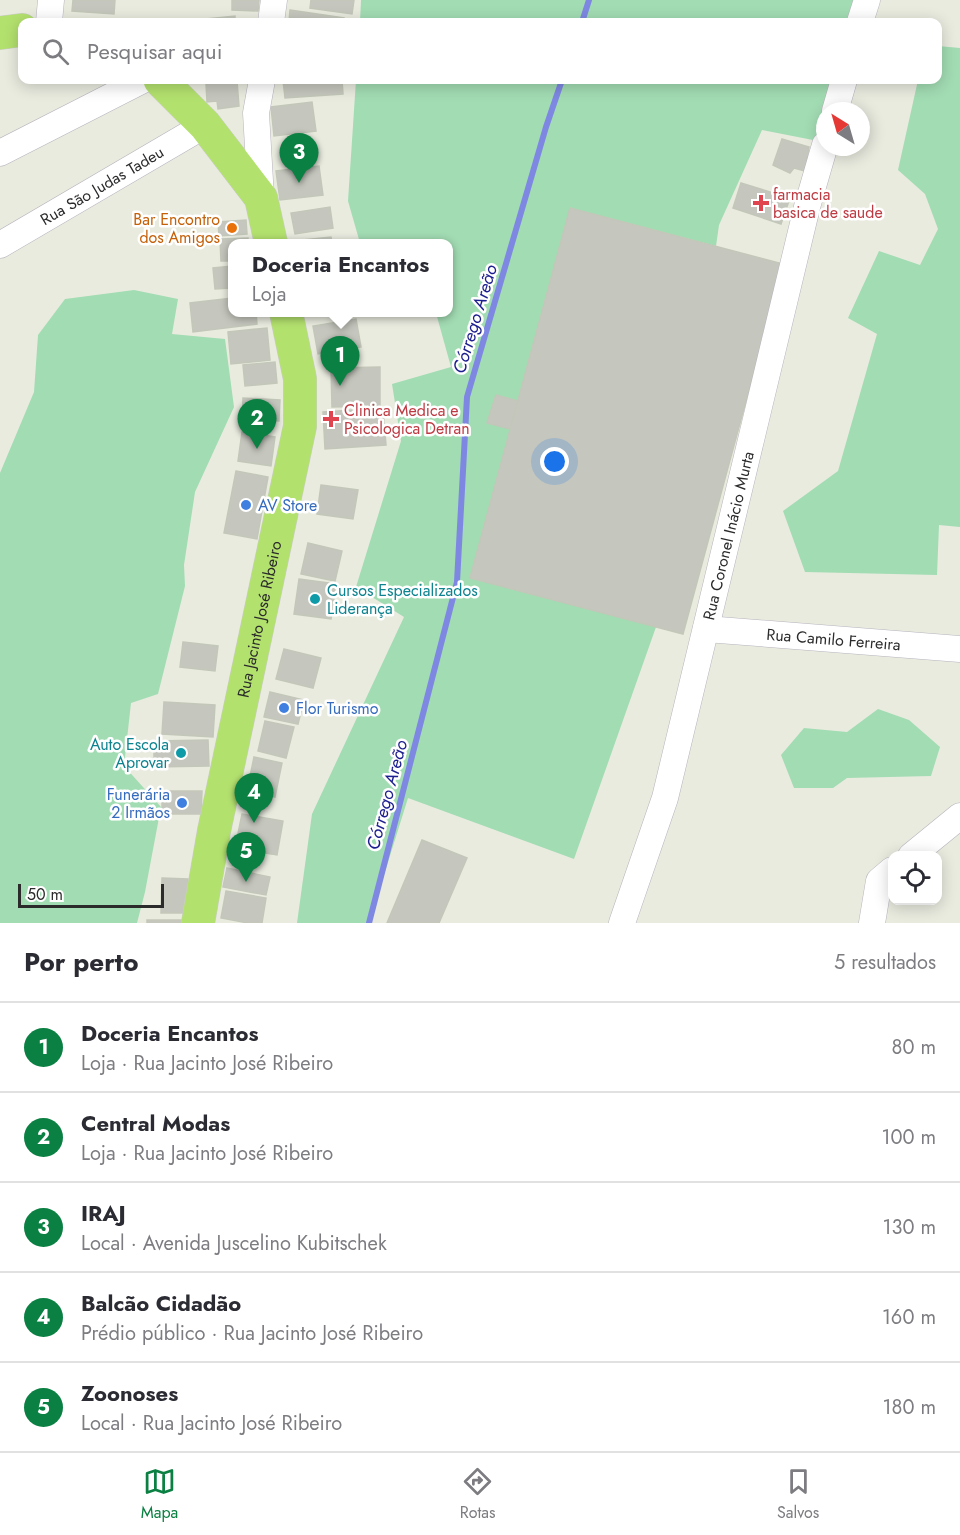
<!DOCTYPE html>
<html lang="pt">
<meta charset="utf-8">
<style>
:root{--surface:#fff;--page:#f2f2f3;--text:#2b2b33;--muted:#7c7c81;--line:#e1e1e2;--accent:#0b8043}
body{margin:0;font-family:Jost,sans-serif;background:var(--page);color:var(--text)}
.controls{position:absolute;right:18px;bottom:18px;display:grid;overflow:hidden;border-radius:12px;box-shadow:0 3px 15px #0003}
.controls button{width:54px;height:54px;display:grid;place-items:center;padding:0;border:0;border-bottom:2px solid var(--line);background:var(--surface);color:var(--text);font:30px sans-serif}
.compass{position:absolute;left:816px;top:102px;width:54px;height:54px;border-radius:50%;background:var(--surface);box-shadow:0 3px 15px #0003;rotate:323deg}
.scale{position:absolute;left:18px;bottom:15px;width:146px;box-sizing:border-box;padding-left:6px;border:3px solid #2b2b2b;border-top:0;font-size:16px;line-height:21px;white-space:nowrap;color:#2b2b2b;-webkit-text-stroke:4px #fff;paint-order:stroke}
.you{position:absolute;left:555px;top:462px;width:21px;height:21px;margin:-15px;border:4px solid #fff;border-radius:50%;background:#1a73e8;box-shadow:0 0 0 9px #1a73e833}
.badge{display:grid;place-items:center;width:39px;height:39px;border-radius:50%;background:var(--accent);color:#fff;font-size:20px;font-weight:700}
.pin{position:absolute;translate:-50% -50px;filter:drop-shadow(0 2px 3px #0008)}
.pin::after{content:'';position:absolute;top:32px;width:21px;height:18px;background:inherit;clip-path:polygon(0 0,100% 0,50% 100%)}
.popup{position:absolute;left:228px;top:239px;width:225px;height:78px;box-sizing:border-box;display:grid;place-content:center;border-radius:12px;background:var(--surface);filter:drop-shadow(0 2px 4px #0005);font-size:20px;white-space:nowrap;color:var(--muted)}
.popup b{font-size:22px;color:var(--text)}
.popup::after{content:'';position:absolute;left:50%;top:100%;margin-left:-12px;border:12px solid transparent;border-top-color:var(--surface)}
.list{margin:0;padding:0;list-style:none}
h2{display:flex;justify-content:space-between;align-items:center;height:78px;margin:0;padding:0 24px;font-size:26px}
h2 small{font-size:20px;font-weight:400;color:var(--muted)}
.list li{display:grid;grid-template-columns:39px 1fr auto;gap:18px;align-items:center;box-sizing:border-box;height:90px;padding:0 24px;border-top:2px solid var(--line)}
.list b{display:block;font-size:22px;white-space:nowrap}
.list p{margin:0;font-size:20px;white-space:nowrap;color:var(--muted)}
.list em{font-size:20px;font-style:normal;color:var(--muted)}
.icon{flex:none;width:33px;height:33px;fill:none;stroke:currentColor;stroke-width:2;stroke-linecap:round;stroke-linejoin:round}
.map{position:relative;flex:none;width:960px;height:923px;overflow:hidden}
.search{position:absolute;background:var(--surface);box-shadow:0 3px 15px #0003;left:18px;right:18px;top:18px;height:66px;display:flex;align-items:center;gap:15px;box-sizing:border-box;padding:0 21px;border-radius:12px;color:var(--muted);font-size:22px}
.sheet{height:528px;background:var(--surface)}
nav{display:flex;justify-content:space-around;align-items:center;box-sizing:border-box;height:84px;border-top:2px solid var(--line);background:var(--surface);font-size:16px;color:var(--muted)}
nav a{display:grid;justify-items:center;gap:3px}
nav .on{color:var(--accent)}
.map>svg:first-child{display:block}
</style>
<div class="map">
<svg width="960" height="923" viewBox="0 0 960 923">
<rect width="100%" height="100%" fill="#e9ebdf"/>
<path fill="#a2dcb3" d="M361 0H854L848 22H360Z
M938 46 960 48V527L939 525 937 575 805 572 783 511 838 471 877 334 848 318 879 251 920 265 938 229 925 194 898 170 918 80H938Z
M356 80H834L818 141 762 130 719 225 716 246 570 208 470 578 656 627 574 859 408 798 369 923H297L312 814 404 617 356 587 401 441 392 384 451 367 436 313 448 312V243H360L348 201Z
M134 290 178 299 172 334 225 339 234 407 195 492 184 565 185 586 158 694 131 703 124 766 161 807 145 892 137 923H0V473L34 392 38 335 65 299Z
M878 709 909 720 940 747 931 776 847 778 833 788H794L781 755 804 728 847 732Z"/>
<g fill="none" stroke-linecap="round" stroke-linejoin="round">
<path stroke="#7e88e2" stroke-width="6" d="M582 22 589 0
M369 923 457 582 467 397 546 127 562 80"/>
</g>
<path fill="#c5c7be" stroke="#c3c7b9" stroke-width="1.5" d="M73 0H115L114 14 72 11Z
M232 0H259L258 11 232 10Z
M311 0H354L352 14 310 8Z
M290 10 344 18V22H289Z
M235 16V22H206V19Z
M283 80H342L343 94 285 98Z
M237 81 239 106 218 109 217 101 207 102 206 84Z
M312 102 316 131 274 136 271 107Z
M782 139 809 147 805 171 794 168 790 173 773 165Z
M319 166 323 195 280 200 276 171Z
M741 183 790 198 781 224 733 208Z
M330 207 333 228 295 234 291 213Z
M570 208 783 264 683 634 470 578Z
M246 220 247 234 219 236 218 222Z
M331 237 332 243H293V241Z
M248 238V243H232V261H221L220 239Z
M232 266V288L215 289 213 268Z
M232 298V312H256L257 324 193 332 190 303Z
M356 319 361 347 318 354 313 326Z
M267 328 270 360 231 364 228 332Z
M275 362 277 383 245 386 243 365Z
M380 367V406L332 407 331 368Z
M496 395 518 401 510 429 487 423Z
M243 398 280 400 279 421 242 419Z
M383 408 386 445 325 449 323 412Z
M242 432 275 437 271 466 238 461Z
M236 471 268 477 257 539 224 533Z
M321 485 358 490 353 519 317 514Z
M308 543 342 551 335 581 301 574Z
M299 579 336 584 331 619 294 614Z
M183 642 218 646 215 671 180 667Z
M284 649 321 658 313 688 276 679Z
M270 692 304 700 298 724 264 717Z
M164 702 215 705 213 737 162 734Z
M265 721 294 727 286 758 258 751Z
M208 740 209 766 154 767V741Z
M254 757 282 763 275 797 247 791Z
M162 791H202L201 814H162Z
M242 814 283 821 277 855 235 848Z
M422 840 467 858 439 923H387Z
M227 868 270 877 266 895 223 887Z
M162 878 188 879 187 913H161Z
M226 891 266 898 262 923H248L221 918Z
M147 920H182V923H147Z"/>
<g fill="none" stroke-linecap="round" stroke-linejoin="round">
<defs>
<g id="minor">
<path d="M49 22 51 0"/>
<path d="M271 22 274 0"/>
<path d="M860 22 867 0"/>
<path d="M835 111 844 80"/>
<path d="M0 153 143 80"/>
<path d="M261 198 256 113 262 80"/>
<path id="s1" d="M0 245 205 125"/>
<path id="s2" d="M706 629 960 649"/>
<path d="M911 856 960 816"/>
<path id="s3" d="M622 923 665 798 807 207 825 145"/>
<path d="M872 923 879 881 892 870"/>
</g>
<g id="major">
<path d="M0 33 22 30"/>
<path d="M160 80 205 125 261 198 271 243"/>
<path id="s4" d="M198 923 214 831 300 426V379L286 312"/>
</g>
</defs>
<use href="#minor" stroke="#b8b3bd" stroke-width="27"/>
<use href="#major" stroke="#ccc" stroke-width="34"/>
<use href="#minor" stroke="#fff" stroke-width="26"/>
<use href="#major" stroke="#b3e16e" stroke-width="33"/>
</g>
<g fill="#e0444e" stroke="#fff" stroke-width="2">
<path d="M758 194h6v6h6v6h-6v6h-6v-6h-6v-6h6z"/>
<path d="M328 410h6v6h6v6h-6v6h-6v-6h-6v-6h6z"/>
</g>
<circle fill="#e8710a" stroke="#fff" stroke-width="2" cx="232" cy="228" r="6"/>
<g fill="#3f7fe0" stroke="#fff" stroke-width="2">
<circle cx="246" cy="505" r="6"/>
<circle cx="284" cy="708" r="6"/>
<circle cx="182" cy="803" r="6"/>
</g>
<g fill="#0f9aa8" stroke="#fff" stroke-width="2">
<circle cx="315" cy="599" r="6"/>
<circle cx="181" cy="753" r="6"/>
</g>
<g text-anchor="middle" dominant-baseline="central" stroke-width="5" stroke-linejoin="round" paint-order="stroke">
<g font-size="16" fill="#2b2b2b" stroke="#fff">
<text stroke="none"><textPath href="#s1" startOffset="118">Rua São Judas Tadeu</textPath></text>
<text stroke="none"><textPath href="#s3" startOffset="402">Rua Coronel Inácio Murta</textPath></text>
<text stroke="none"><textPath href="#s4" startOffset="310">Rua Jacinto José Ribeiro</textPath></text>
<text stroke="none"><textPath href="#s2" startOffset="128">Rua Camilo Ferreira</textPath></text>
</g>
<g font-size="16" fill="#be3a42" stroke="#fff" text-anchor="start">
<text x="773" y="194">farmacia<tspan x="773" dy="18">basica de saude</tspan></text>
<text x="344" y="410">Clinica Medica e<tspan x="344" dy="18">Psicologica Detran</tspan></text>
</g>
<g font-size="16" fill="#c56008" stroke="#fff" text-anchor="end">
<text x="220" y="219">Bar Encontro<tspan x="220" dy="18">dos Amigos</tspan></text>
</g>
<g font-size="16" fill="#366cbe" stroke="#fff" text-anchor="start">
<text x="258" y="505">AV Store</text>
<text x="296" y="708">Flor Turismo</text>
<text x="170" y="794" text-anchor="end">Funerária<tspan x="170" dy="18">2 Irmãos</tspan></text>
</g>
<g font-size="16" fill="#0d838f" stroke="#fff" text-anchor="start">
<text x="327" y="590">Cursos Especializados<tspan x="327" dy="18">Liderança</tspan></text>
<text x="169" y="744" text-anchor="end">Auto Escola<tspan x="169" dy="18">Aprovar</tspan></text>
</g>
<g font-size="18" font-style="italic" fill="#1d1f8e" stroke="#fff">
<text transform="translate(475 319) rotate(-73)">Córrego Areão</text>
<text transform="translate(387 795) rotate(-75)">Córrego Areão</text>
</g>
</g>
</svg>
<div class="controls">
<button><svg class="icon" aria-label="locate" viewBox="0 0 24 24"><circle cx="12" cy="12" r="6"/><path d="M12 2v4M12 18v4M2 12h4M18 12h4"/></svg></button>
</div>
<svg class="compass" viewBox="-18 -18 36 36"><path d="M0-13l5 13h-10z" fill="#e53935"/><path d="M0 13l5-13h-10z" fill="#7c7c81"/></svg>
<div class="scale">50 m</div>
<div class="you"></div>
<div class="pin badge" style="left:340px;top:386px">1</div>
<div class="popup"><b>Doceria Encantos</b>Loja</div>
<div class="pin badge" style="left:257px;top:449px">2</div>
<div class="pin badge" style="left:299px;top:183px">3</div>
<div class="pin badge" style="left:254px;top:823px">4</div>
<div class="pin badge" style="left:246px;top:882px">5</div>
<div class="search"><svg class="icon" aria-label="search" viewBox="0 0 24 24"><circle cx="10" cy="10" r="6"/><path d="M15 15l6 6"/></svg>Pesquisar aqui</div>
</div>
<section class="sheet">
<h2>Por perto<small>5 resultados</small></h2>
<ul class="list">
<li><span class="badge">1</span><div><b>Doceria Encantos</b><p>Loja · Rua Jacinto José Ribeiro</p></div><em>80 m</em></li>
<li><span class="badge">2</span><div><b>Central Modas</b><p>Loja · Rua Jacinto José Ribeiro</p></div><em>100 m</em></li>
<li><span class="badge">3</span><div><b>IRAJ</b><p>Local · Avenida Juscelino Kubitschek</p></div><em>130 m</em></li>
<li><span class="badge">4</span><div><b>Balcão Cidadão</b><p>Prédio público · Rua Jacinto José Ribeiro</p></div><em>160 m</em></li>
<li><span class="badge">5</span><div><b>Zoonoses</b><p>Local · Rua Jacinto José Ribeiro</p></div><em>180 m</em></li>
</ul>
</section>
<nav>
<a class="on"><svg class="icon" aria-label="map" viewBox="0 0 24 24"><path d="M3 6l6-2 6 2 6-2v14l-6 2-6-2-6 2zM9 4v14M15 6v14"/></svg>Mapa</a>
<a><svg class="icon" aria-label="directions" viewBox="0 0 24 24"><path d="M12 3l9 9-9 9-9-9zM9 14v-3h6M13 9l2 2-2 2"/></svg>Rotas</a>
<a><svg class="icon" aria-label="saved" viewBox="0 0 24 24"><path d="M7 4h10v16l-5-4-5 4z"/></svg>Salvos</a>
</nav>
